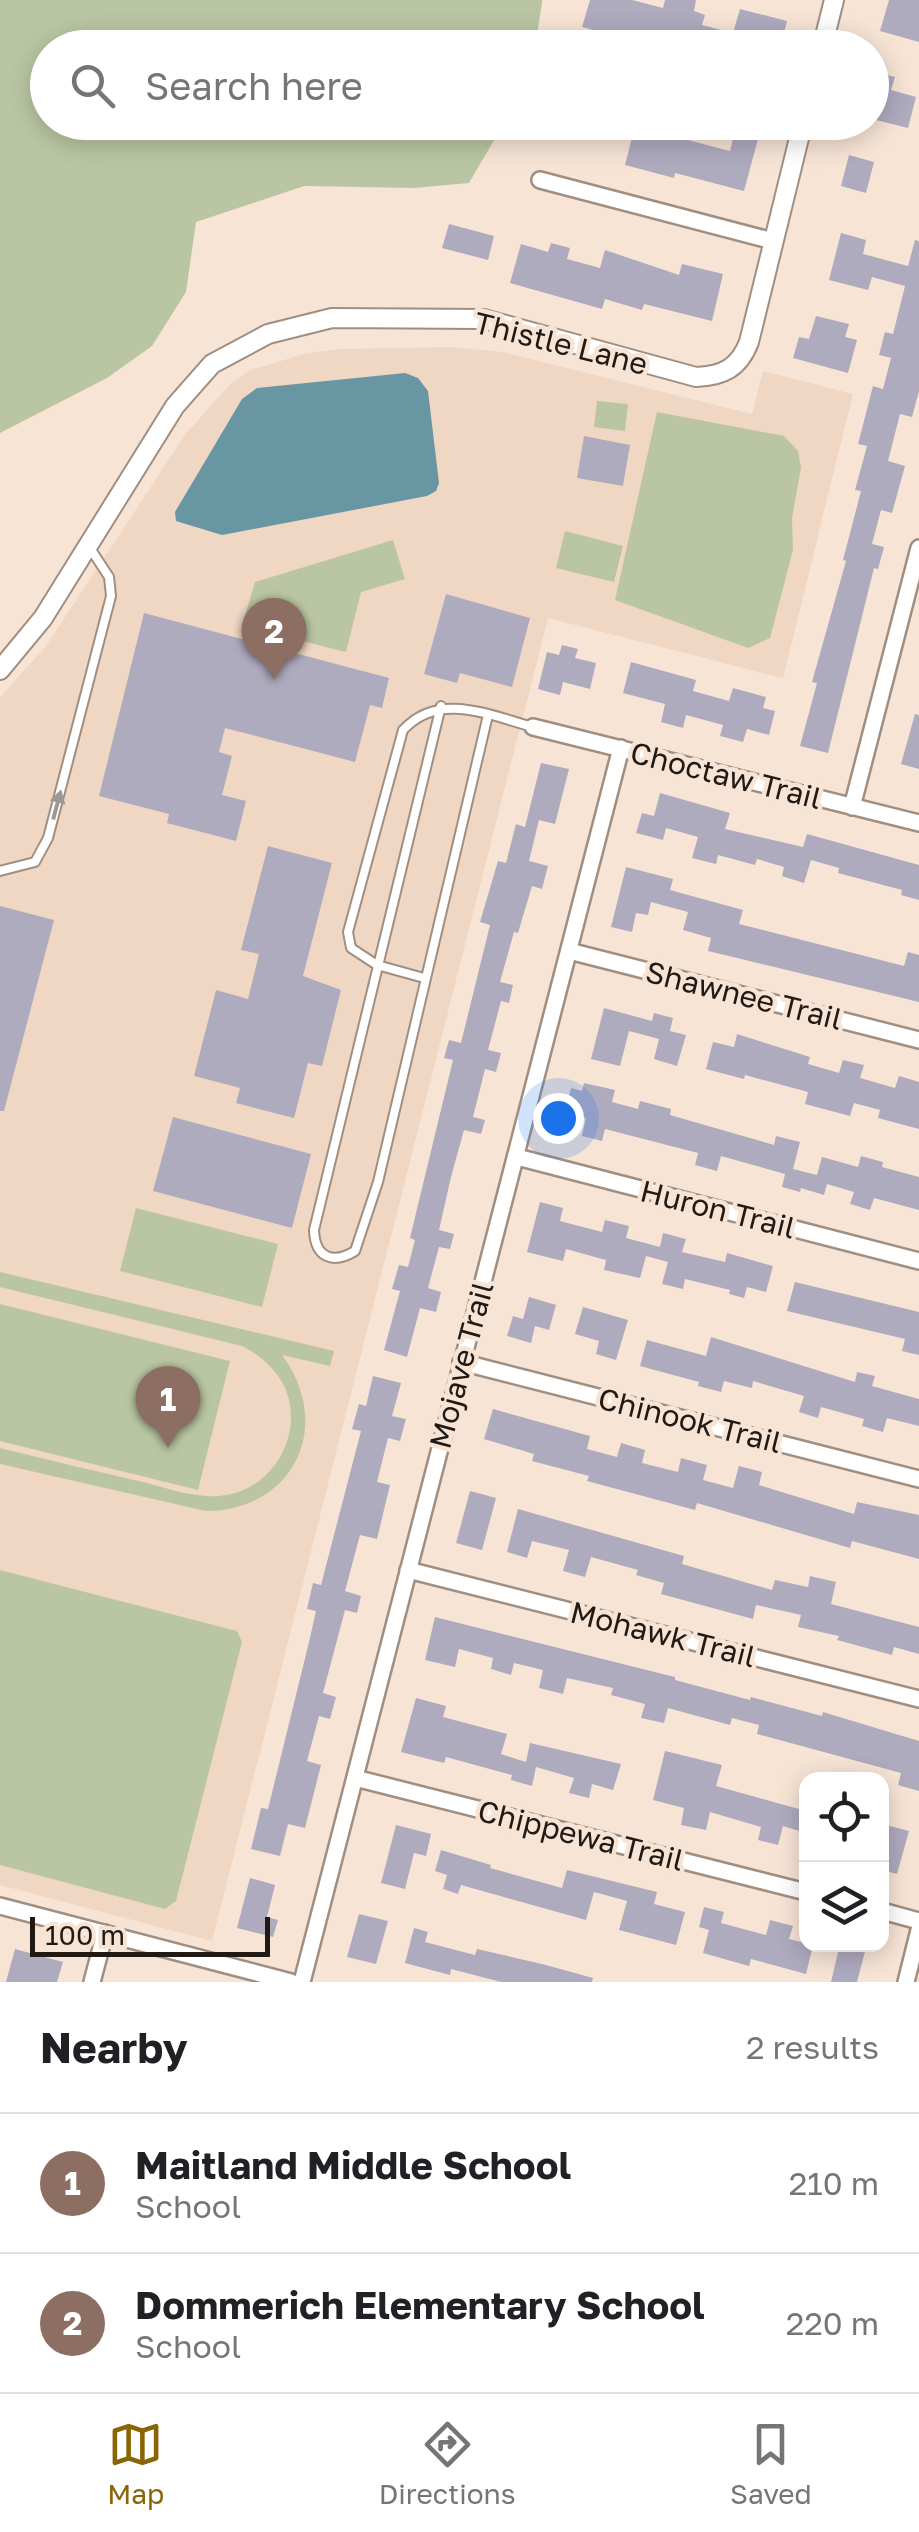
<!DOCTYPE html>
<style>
:root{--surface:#fff;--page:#f6f6f6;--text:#202124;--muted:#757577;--line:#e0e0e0;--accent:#8a6504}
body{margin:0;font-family:"Golos Text",sans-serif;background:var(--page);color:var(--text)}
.controls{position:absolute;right:30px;bottom:30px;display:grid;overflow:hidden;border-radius:20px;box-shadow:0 5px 25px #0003}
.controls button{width:90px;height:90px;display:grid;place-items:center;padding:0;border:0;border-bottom:2px solid var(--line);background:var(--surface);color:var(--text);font:50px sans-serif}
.scale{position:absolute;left:30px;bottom:25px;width:240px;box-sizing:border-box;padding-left:10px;border:5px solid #201914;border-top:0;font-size:28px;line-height:35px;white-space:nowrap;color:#201914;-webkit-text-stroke:8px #f7e4d5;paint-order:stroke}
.you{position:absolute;left:558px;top:1118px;width:35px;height:35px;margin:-25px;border:8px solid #fff;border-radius:50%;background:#1a73e8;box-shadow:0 0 0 15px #1a73e833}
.badge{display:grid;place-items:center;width:65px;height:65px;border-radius:50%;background:var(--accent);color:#fff;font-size:32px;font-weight:700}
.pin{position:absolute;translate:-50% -82px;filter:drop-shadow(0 2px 5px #0008)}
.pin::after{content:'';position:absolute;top:52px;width:35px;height:30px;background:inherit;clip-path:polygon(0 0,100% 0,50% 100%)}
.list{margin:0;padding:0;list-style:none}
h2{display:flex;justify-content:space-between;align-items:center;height:130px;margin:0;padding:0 40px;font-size:42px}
h2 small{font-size:32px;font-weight:400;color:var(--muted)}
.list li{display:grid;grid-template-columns:65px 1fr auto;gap:30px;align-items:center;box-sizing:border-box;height:140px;padding:0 40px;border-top:2px solid var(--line)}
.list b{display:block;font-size:38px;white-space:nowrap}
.list p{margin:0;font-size:32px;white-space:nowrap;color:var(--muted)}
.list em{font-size:32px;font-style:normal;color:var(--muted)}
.icon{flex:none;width:55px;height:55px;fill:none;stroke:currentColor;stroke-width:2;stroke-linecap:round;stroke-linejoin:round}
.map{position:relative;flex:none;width:919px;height:1982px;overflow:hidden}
.search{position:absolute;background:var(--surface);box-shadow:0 5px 25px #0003;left:30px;right:30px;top:30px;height:110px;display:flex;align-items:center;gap:25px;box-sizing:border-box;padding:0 35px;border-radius:55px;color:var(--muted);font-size:38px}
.sheet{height:410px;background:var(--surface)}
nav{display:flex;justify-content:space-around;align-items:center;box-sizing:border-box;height:140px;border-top:2px solid var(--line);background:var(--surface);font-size:28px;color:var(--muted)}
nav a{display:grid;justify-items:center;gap:5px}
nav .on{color:var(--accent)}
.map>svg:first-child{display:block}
</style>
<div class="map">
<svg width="919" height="1982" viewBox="0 0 919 1982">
<rect width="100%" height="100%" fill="#f7e4d5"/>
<path fill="#f0d7c3" d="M452 347 503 352 752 414 763 371 853 394 783 678 548 618 212 1941 0 1885V697L46 646 185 435 231 383 251 370 304 354 339 349Z"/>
<path fill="#bac6a3" d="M0 0H542V3L535 47 48 48V122L504 123 469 183 414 188 304 186 196 222 186 292 152 346 107 378 0 433Z
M597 401 628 404 625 431 594 427Z
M657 412 784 436 798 451 801 467 792 519 793 550 770 638 748 648 615 600Z
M565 531 623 546 614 582 556 568Z
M393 540 405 579 361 592 346 652 242 626 255 582Z
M136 1208 278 1244 262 1307 120 1271Z
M0 1272 334 1351 330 1366 282 1355C334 1425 295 1510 206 1511L0 1464V1448C48 1460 96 1471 143 1482 167 1488 194 1498 219 1496 260 1493 290 1458 291 1418 292 1385 270 1360 242 1346L0 1287Z
M0 1304 230 1361 198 1490 0 1441Z
M0 1570 237 1631 242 1642 176 1901 165 1909 0 1865Z"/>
<path fill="#6897a3" d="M405 373 418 378 428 391 439 483 436 491 427 496 222 535 176 521 175 512 242 399 257 388Z"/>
<path fill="#afabbf" d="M590 0H632L663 8 665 0H696L694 11 705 15 702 25 733 33 740 9 787 21 780 48H666L667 44 636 36 635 41 582 27Z
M889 0H919V42L880 31Z
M879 73 895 77 891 90 916 97 908 128 872 119V83L876 84Z
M554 122H604L599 139 553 127Z
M636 122H668L687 127 684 139 730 151 737 122 762 124 744 191 675 173 674 178 625 165Z
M849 155 874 162 866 193 841 186Z
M449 224 494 236 488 260 442 248Z
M841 233 866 240 863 254 908 266 915 240 919 241V391L912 417 900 414 888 461 905 466 892 513 881 510 872 544 884 547 878 569 874 568 828 753 800 746 817 683 812 682 846 561 843 560 861 491 855 490 867 446 858 444 873 386 883 389 891 358 879 355 885 332 893 334 905 286 872 277 868 290 829 280Z
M551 243 570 248 567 259 600 268 605 250 679 275 682 264 723 274 712 321 644 304 642 310 605 299 602 309 510 283 521 244 548 252Z
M816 316 849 324 845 337 857 340 848 373 793 358 799 337 809 339Z
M584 436 630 445 623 486 577 478Z
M446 594 530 618 512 687 460 673 457 683 424 674Z
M144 613 389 678 382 708 370 705 355 762 225 728 219 752 232 756 222 795 246 801 236 841 167 823 169 814 99 796Z
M562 645 578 649 575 658 596 663 590 689 563 682 560 695 538 689 547 652 559 655Z
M631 662 696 680 693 691 729 701 733 688 766 697 763 708 775 711 769 735 747 729 743 742 720 736 723 725 686 715 683 728 661 722 665 704 623 693Z
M915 714 919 715V769L901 764Z
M541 763 569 769 555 824 539 820 529 861 548 866 542 889 532 886 518 933 514 932 500 982 513 985 509 1003 501 1001 488 1050 501 1053 496 1072 485 1069 473 1117 485 1120 481 1134 464 1130 451 1177 439 1230 454 1234 450 1249 439 1247 428 1288 441 1292 436 1312 420 1308 407 1357 384 1350 400 1291 392 1289 399 1265 408 1267 415 1240 410 1238 453 1060 444 1058 449 1040 461 1043 490 925 480 922 498 861 506 863 516 824 525 827Z
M660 793 730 813 725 829 803 847 807 834 919 865V900L901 895 902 890 838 873 839 868 811 860 804 883 782 876 784 867 757 859 755 865 718 855 716 864 692 858 698 837 666 828 663 840 636 833 642 813 654 816Z
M268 846 332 863 303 976 341 990 322 1066 308 1063 294 1118 236 1103 240 1088 194 1076 216 990 248 999 259 954 241 950Z
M626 867 673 879 670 890 743 910 739 924 904 966 908 952 919 955V1002L708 951 711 938 683 930 688 912 651 902 648 915 636 913 632 932 611 927Z
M0 906 54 920 4 1111H0Z
M604 1008 652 1021 654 1013 673 1018 670 1031 686 1035 677 1066 654 1059 659 1039 629 1031 620 1066 591 1059Z
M737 1034 810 1057 808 1064 839 1073 843 1060 864 1065 860 1078 895 1088 899 1076 919 1082V1129L878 1118 880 1110 854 1103 850 1116 805 1104 808 1092 745 1075 744 1079 706 1069 713 1042 734 1047Z
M584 1083 615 1090 612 1102 638 1109 640 1101 671 1109 670 1115 774 1145 776 1136 800 1142 793 1169 817 1175 822 1157 858 1167 861 1156 883 1162 882 1167 919 1177V1210L874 1198 870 1210 850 1204 854 1192 827 1184 824 1195 801 1188 800 1192 782 1187 785 1174 721 1156 717 1171 695 1165 698 1153 605 1129 602 1141 582 1136 586 1118 565 1113 571 1088 582 1091Z
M173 1117 311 1154 292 1228 153 1191Z
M540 1202 563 1208 560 1221 602 1232 605 1220 629 1226 626 1238 660 1247 663 1233 686 1239 682 1252 725 1262 727 1253 773 1266 766 1292 747 1287 744 1298 729 1294 730 1290 685 1279 683 1289 662 1284 668 1262 646 1256 640 1278 604 1270 606 1260 566 1249 563 1261 527 1252Z
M795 1282 919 1312V1355L902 1351 905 1339 787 1311Z
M529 1297 556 1305 549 1330 535 1326 531 1343 507 1336 513 1316 523 1319Z
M583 1307 628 1320 616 1360 596 1354 599 1341 575 1334Z
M711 1337 855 1382 857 1372 875 1376 872 1386 919 1399V1426L887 1418 883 1432 862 1426 864 1419 821 1407 818 1418 799 1412 804 1396 753 1381 752 1388 724 1381 721 1392 698 1386 699 1382 640 1366 647 1340 706 1356Z
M373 1376 401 1383 392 1416 406 1419 400 1441 388 1438 377 1482 390 1485 377 1539 360 1535 345 1591 361 1596 357 1613 345 1610 323 1693 336 1697 330 1719 319 1716 307 1761 321 1765 305 1828 288 1824 280 1856 251 1849 261 1808 268 1809 309 1642 316 1611 307 1609 313 1583 321 1585 361 1431 352 1429 359 1404 366 1406Z
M493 1409 590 1436 587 1449 617 1457 621 1443 645 1450 642 1463 678 1472 681 1458 707 1465 703 1480 733 1488 739 1466 762 1472 759 1485 854 1514 857 1502 919 1515V1559L852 1541 850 1548 697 1503 695 1510 587 1481 589 1476 532 1461 534 1454 484 1439Z
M470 1491 496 1498 482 1550 456 1543Z
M518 1509 684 1556 682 1564 772 1590 775 1580 808 1587 810 1576 836 1582 831 1604 919 1627V1654L894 1647 892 1655 837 1640 839 1636 798 1627 801 1615 756 1605 753 1619 661 1594 664 1583 636 1575 638 1570 591 1557 585 1577 563 1571 569 1550 532 1541 527 1558 507 1552Z
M435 1617 675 1677V1680L750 1700 751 1697 822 1716 823 1712 919 1741V1791L898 1785 901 1773 757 1734 759 1725 732 1718 730 1725 668 1708 664 1723 641 1718 645 1704 611 1695 613 1688 567 1678 563 1694 539 1688 543 1670 514 1663 511 1675 491 1669 493 1658 459 1649 455 1667 425 1660Z
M416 1698 446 1706 443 1717 507 1734 501 1754 526 1762 530 1743 621 1764 613 1790 592 1784 589 1798 569 1793 574 1778 536 1767 532 1786 511 1780 512 1775 446 1757 444 1763 401 1752Z
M665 1751 722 1765 716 1786 806 1811V1833L783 1826 778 1845 758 1840 761 1827 710 1812 706 1830 681 1825 684 1808 653 1800Z
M882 1824 909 1831 897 1874 882 1870Z
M396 1825 431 1834 426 1856 414 1853 405 1889 381 1883Z
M441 1850 491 1865 490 1868 562 1888 567 1870 657 1892 654 1904 685 1912 676 1945 619 1930 627 1901 594 1892 586 1920 461 1885 458 1894 443 1889 447 1875 435 1871Z
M250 1878 275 1885 267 1917 278 1920 273 1937 237 1928Z
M704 1907 724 1912 721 1923 766 1935 770 1920 793 1926 789 1939 813 1945 806 1974 751 1959 749 1966 703 1953 709 1930 699 1927Z
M359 1914 388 1921 376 1964 347 1957Z
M414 1928 428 1932 425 1942 475 1955 477 1949 542 1964 593 1978 592 1982H501L451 1969 450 1975 405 1963Z
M840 1944H867L857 1982H831Z
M15 1949 63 1962 57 1982H6Z"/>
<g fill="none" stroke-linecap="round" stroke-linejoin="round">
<defs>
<path id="service" d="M441 706 314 1230C315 1257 332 1265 355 1251L378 1182 488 715
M0 871 35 862 48 838 111 596 109 577 88 545
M424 978 377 965 351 948 348 932 403 730C439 691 488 715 533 727"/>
<path id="minor" d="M540 180 773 241
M533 727 919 823
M852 807 919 548
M569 951 919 1040
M517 1157 919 1261
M461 1362 919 1479
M408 1570 919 1699
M355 1778 806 1892
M0 1906 291 1982
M882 1911 919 1921
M92 1982 105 1933
M302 1982 621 748
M906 1982 919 1930"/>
<path id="tertiary" d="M822 48 834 0
M0 670 43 618 175 406 212 364 268 334 332 318 484 319 696 377C723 376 739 368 749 342L803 122"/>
</defs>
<use href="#service" stroke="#a08e81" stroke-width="12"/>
<use href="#minor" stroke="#a08e81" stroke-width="20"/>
<use href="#tertiary" stroke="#a08e81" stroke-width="22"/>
<use href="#service" stroke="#fff" stroke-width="8"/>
<use href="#minor" stroke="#fff" stroke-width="15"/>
<use href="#tertiary" stroke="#fff" stroke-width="18"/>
</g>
<defs><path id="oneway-solid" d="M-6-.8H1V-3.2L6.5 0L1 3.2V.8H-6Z" transform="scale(2.5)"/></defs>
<use fill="#9b9895" href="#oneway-solid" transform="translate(57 805) rotate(-75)"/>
<g text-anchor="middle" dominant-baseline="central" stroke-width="9" stroke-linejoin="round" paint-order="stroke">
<g font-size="30" fill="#201914" stroke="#f7e4d5">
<text transform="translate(561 343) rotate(14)">Thistle Lane</text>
<text transform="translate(726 775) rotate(14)">Choctaw Trail</text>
<text transform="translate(744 995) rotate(14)">Shawnee Trail</text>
<text transform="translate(718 1209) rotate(14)">Huron Trail</text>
<text transform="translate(461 1365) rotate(-75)">Mojave Trail</text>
<text transform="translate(690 1420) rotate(14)">Chinook Trail</text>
<text transform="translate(663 1634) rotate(14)">Mohawk Trail</text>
<text transform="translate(581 1835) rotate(14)">Chippewa Trail</text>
</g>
</g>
</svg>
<div class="controls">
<button><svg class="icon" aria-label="locate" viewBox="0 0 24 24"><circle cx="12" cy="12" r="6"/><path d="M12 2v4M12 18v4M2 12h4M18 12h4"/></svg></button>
<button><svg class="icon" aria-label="layers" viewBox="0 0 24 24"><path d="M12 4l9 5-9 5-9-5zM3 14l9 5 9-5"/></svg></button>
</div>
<div class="scale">100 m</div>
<div class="you"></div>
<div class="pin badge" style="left:168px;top:1448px;background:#8d6e63">1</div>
<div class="pin badge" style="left:274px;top:680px;background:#8d6e63">2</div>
<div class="search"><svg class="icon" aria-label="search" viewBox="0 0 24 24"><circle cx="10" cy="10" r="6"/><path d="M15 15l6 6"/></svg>Search here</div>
</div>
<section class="sheet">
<h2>Nearby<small>2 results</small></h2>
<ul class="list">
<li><span class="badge" style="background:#8d6e63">1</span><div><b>Maitland Middle School</b><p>School</p></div><em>210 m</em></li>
<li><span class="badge" style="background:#8d6e63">2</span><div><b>Dommerich Elementary School</b><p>School</p></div><em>220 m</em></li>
</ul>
</section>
<nav>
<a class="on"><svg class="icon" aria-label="map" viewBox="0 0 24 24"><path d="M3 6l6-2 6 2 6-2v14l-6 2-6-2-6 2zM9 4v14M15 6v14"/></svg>Map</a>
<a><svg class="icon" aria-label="directions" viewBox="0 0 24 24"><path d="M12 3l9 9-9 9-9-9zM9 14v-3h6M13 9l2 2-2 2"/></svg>Directions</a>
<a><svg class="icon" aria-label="saved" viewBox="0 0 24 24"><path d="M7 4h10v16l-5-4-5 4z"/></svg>Saved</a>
</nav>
